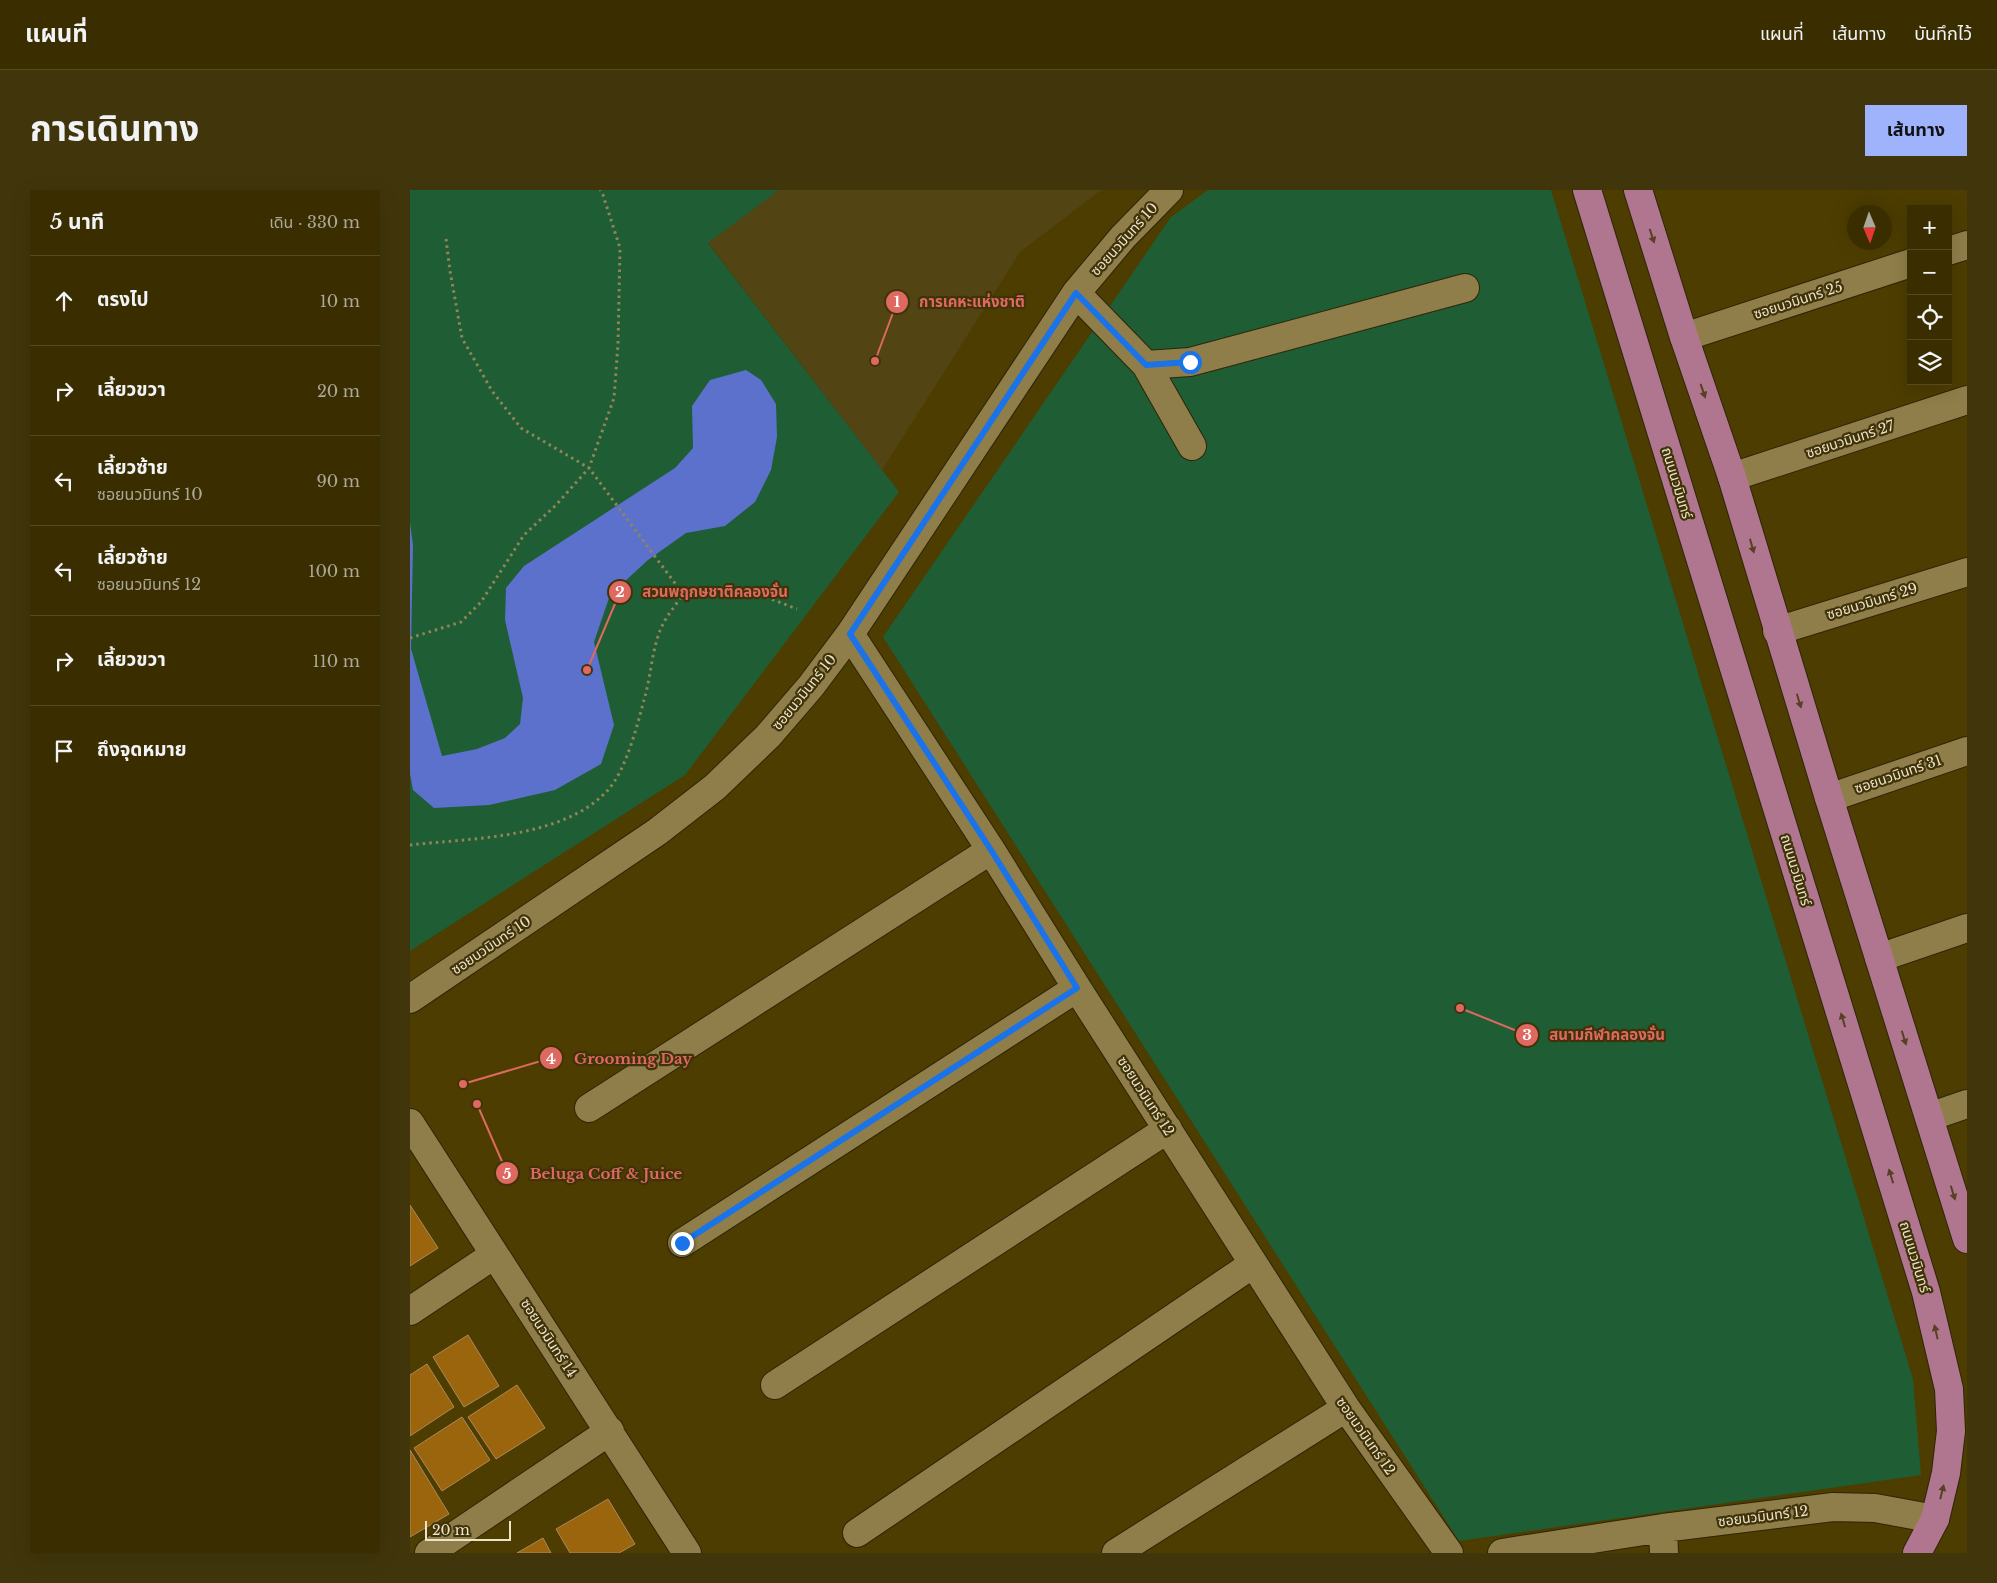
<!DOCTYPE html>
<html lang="th">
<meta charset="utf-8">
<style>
:root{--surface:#3a2e01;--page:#41360b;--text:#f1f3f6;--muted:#aba899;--line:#544a23;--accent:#9fb3fd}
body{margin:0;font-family:"Libre Baskerville","Noto Sans Thai",serif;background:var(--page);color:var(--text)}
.controls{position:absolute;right:15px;top:15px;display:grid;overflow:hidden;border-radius:0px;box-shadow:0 5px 20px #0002}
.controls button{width:45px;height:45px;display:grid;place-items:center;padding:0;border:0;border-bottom:1px solid var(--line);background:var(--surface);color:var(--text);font:25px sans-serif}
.compass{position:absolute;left:1437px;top:15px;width:45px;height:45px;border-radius:50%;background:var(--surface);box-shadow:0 5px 20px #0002;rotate:178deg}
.scale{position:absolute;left:15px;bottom:12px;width:86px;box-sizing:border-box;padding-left:5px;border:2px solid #ece3c8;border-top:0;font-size:14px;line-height:18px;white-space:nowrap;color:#ece3c8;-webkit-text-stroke:4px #403309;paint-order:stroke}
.stop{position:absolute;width:15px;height:15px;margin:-11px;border:4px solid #1a73e8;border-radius:50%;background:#fff}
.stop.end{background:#1a73e8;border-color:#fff;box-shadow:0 1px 5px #0008}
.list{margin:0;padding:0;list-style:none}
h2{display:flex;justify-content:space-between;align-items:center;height:65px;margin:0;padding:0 20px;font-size:21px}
h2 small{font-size:16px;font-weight:400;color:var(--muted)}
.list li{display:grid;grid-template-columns:32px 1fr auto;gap:15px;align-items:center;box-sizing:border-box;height:90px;padding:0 20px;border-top:1px solid var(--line)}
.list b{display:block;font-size:19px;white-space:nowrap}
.list p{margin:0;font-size:16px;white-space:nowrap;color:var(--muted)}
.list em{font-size:16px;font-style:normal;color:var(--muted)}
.icon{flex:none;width:28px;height:28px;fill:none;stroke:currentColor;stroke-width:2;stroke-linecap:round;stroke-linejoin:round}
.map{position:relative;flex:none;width:1557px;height:1363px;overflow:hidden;border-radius:0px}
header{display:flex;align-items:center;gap:30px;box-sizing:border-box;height:70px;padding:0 25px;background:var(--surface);border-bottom:1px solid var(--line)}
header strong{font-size:24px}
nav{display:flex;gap:28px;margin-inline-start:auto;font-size:18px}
.intro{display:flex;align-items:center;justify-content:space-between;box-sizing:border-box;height:120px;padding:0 30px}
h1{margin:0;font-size:35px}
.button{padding:12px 22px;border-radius:0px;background:var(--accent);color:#111;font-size:18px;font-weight:700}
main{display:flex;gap:30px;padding:0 30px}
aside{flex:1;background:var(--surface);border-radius:0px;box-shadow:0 5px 20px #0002}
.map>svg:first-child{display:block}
</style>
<header>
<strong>แผนที่</strong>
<nav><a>แผนที่</a><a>เส้นทาง</a><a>บันทึกไว้</a></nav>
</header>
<div class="intro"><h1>การเดินทาง</h1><a class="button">เส้นทาง</a></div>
<main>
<aside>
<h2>5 นาที<small>เดิน · 330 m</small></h2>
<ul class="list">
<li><svg class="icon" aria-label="ahead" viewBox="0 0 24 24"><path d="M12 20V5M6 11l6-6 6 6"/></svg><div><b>ตรงไป</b></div><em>10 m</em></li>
<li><svg class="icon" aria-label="right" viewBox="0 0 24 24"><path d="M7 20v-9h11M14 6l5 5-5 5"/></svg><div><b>เลี้ยวขวา</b></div><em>20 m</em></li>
<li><svg class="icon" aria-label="left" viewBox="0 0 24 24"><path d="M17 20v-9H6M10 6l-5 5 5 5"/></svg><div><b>เลี้ยวซ้าย</b><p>ซอยนวมินทร์ 10</p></div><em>90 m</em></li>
<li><svg class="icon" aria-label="left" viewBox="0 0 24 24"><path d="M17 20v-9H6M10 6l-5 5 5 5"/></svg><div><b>เลี้ยวซ้าย</b><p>ซอยนวมินทร์ 12</p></div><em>100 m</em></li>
<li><svg class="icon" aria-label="right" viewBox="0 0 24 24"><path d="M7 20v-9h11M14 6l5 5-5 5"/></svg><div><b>เลี้ยวขวา</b></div><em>110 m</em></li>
<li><svg class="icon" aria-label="arrive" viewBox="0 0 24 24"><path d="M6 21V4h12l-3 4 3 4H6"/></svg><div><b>ถึงจุดหมาย</b></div></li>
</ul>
</aside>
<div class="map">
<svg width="1557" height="1363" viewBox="0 0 1557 1363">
<rect width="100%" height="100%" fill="#4d3d01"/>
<path fill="#534414" d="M369 0H691L610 62 472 280 298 52Z"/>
<path fill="#1f5d35" d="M0 0H369L298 53 489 302 275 585 0 761Z
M798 0H1141L1503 1189 1511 1285 1049 1351 473 447 761 27Z"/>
<path fill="#5c71cc" d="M336 180 351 190 366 214 367 247 361 280 345 312 315 336 276 343 238 370 200 405 184 452 204 535 191 574 145 600 79 615 24 618 3 600 0 584V333L3 355 1 459 32 566 67 559 95 548 110 534 113 508 95 430 96 398 114 376 265 278 283 258 282 216 300 190Z"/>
<path fill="#9a650d" stroke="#ad895c" d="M0 1015 28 1058 0 1076Z
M58 1145 89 1196 54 1217 23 1167Z
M17 1174 44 1217 0 1246V1185Z
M107 1195 135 1238 86 1269 58 1227Z
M52 1227 80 1270 32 1301 4 1258Z
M0 1260 39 1324 0 1347Z
M198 1309 225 1354 209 1363H160L146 1339Z
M133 1348 141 1363H107Z"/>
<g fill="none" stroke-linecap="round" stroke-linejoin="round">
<defs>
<path id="minor" d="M1538 61 1557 55
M666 103 736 175 780 172 1055 98
M1274 147 1501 73
M736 175 782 256
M1322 287 1557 210
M1367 441 1557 382
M440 444 581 660 667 798 936 1218 1039 1363
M1419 608 1557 561
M1469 768 1557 738
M0 809 247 642 305 597 358 546 401 496 440 444 666 103 713 47 759 0
M179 918 581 660
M1519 927 1557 914
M0 933 277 1363
M272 1053 667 798
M0 1121 84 1065
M365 1195 758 939
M1253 1338 1254 1363
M447 1343 843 1074
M19 1363 200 1241
M706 1363 936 1218
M1092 1363 1253 1338 1423 1317 1465 1318 1525 1329"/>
<path id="major" d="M1177 0 1516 1102 1539 1199 1541 1241 1536 1283 1525 1329 1507 1363
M1228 0 1274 147 1322 287 1419 608 1557 1049"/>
</defs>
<use href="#minor" stroke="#2e2509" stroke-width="30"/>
<use href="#major" stroke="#2e2509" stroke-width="30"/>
<path stroke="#918456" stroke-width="3" stroke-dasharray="2.5 4" stroke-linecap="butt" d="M273 404 310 398 351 405 387 419
M0 448 51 432 71 412 114 345 146 315 179 278 111 238 82 201 52 148 40 81 36 49
M0 655C61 648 152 649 197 601 216 581 227 536 234 510 241 487 242 457 252 436 257 425 266 415 273 404L179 278 204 208 208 154 210 58 193 5 190 0"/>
<use href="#minor" stroke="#8f7e49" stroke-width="28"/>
<use href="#major" stroke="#b1768f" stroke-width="28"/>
</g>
<defs><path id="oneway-solid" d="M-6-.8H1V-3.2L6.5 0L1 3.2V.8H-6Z" transform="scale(1.25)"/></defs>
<g fill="#574024">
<use href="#oneway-solid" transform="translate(1242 46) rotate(72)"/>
<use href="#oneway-solid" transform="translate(1293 201) rotate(71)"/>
<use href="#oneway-solid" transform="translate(1342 356) rotate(74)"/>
<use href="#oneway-solid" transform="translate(1389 511) rotate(73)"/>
<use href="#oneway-solid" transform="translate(1433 830) rotate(-107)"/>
<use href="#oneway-solid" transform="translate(1494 848) rotate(73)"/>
<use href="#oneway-solid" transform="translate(1481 986) rotate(-107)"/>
<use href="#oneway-solid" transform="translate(1543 1003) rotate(73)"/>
<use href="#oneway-solid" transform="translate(1526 1142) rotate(-103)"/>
<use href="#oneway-solid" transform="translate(1532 1302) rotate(-76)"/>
</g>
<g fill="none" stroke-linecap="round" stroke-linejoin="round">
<path stroke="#1a73e8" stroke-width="6" d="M272 1053 667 798 581 660 440 444 666 103 736 175 780 172"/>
</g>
<g text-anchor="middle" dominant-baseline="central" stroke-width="4.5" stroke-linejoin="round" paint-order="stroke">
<g font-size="14" fill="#ece3c8" stroke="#403309">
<text transform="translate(714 49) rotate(-48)">ซอยนวมินทร์ 10</text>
<text transform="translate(1388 110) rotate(-18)">ซอยนวมินทร์ 25</text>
<text transform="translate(1440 249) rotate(-18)">ซอยนวมินทร์ 27</text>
<text transform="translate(1267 293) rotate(73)">ถนนนวมินทร์</text>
<text transform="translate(1462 411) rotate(-17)">ซอยนวมินทร์ 29</text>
<text transform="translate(394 502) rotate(-51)">ซอยนวมินทร์ 10</text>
<text transform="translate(1488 584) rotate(-19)">ซอยนวมินทร์ 31</text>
<text transform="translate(1386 680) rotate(73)">ถนนนวมินทร์</text>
<text transform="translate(81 755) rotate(-34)">ซอยนวมินทร์ 10</text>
<text transform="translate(736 906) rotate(57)">ซอยนวมินทร์ 12</text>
<text transform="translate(1505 1067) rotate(73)">ถนนนวมินทร์</text>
<text transform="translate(139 1148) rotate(57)">ซอยนวมินทร์ 14</text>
<text transform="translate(956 1246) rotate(55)">ซอยนวมินทร์ 12</text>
<text transform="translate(1353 1326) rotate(-7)">ซอยนวมินทร์ 12</text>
</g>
</g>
<path fill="none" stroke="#de6960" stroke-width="2" d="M465 171L487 112M177 480L210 402M1050 818L1117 845M53 894L141 868M67 914L97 983"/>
<g fill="#de6960" stroke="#403309" stroke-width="2">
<circle cx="465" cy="171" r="5"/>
<circle cx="177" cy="480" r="5"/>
<circle cx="1050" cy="818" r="5"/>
<circle cx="53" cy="894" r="5"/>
<circle cx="67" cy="914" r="5"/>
<circle cx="487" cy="112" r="12"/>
<circle cx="210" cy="402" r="12"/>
<circle cx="1117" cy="845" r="12"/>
<circle cx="141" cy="868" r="12"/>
<circle cx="97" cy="983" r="12"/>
</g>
<g font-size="15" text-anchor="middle" font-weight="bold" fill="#fff">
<text x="487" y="117">1</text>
<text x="210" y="407">2</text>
<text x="1117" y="850">3</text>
<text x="141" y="874">4</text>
<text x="97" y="989">5</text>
</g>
<g font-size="15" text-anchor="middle" font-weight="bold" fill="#de6960" stroke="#403309" stroke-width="4.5" stroke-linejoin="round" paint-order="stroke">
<text x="562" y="117">การเคหะแห่งชาติ</text>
<text x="305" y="407">สวนพฤกษชาติคลองจั่น</text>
<text x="1197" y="850">สนามกีฬาคลองจั่น</text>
<text x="223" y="874">Grooming Day</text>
<text x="196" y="989">Beluga Coff &amp; Juice</text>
</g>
</svg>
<div class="controls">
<button>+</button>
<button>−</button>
<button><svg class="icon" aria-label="locate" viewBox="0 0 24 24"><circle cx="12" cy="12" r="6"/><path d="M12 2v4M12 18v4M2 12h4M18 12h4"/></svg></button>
<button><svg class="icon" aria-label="layers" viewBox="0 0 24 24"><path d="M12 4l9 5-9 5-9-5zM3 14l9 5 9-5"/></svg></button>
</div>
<svg class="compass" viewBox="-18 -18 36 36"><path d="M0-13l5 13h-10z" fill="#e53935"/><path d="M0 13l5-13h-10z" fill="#aba899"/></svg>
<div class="scale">20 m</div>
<div class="stop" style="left:780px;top:172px"></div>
<div class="stop end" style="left:272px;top:1053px"></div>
</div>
</main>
